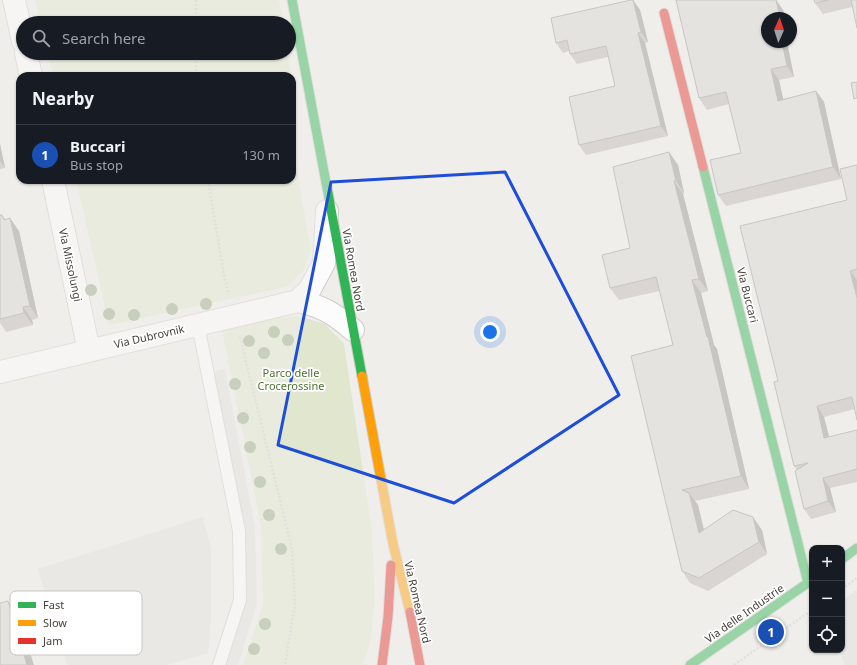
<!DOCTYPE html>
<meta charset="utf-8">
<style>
:root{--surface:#171b24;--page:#20242c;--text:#f1f3f6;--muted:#9ea1a6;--line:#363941;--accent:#817c77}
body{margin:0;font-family:"Noto Sans",sans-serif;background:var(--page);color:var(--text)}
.controls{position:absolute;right:12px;bottom:12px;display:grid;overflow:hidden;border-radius:8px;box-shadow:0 1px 3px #0004}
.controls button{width:36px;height:36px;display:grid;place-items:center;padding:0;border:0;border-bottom:1px solid var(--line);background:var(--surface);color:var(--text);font:20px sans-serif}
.compass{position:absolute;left:761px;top:12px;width:36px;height:36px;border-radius:50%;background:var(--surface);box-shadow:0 1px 3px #0004;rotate:3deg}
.you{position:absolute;left:490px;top:332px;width:14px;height:14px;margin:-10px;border:3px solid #fff;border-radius:50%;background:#1a73e8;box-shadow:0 0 0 6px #1a73e833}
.badge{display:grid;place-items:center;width:26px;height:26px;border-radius:50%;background:var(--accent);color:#fff;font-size:13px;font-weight:700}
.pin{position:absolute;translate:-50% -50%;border:2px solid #fff;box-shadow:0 1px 4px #0006}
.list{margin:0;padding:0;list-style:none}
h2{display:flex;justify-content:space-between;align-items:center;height:52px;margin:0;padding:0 16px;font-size:17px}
h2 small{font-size:13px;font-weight:400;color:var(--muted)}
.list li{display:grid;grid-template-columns:26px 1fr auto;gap:12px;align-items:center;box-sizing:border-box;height:60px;padding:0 16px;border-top:1px solid var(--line)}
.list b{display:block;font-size:15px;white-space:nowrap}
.list p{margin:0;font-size:13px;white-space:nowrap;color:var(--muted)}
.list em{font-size:13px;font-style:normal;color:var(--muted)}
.icon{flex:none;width:22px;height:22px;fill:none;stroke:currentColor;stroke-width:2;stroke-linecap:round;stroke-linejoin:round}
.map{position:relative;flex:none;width:857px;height:665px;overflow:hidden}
.search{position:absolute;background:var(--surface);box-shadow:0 1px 3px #0004;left:16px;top:16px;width:280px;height:44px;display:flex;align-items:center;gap:10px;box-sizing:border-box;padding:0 14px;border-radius:22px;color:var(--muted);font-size:15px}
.panel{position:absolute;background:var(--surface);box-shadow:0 1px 3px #0004;left:16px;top:72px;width:280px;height:112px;border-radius:12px}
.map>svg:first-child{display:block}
</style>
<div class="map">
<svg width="857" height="665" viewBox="0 0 857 665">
<rect width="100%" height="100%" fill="#f0eeeb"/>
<path fill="#e1dedb" d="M857 590V665H844L840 650H842V600Z"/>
<path fill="#e0e7ce" d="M35 0H279L283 23H40Z
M47 53H289L291 76H53Z
M292 140 311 251 304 270 287 287 109 325 76 180H292Z
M298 316 325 324 344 344 372 531 375 600 370 645 362 665H243L263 604 261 526 222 330 262 320Z"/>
<path fill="#e1dfdc" d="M225 369 255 527 257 603 238 665H224L244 600 212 372Z
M203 517 211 549V617L208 653 167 665H67L38 569Z"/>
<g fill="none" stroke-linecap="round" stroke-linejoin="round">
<defs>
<path id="lane" d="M198 325 239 531 240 600 219 665"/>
<path id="street" d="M14 0 23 41
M26 53 31 76
M53 180 89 351
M298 301 310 289 324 263 327 211
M0 372 298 301C322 306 335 314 353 330"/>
<path id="fast" d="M292 0 362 376
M703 167 808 583
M842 559 857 548
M690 665 812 580"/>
<path id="slow" d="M362 376 393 544 410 612"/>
<path id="jam" d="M664 13 703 167
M410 612 420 665
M382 665 388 617 391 565"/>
</defs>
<use href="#lane" stroke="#ceccc9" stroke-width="14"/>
<use href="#street" stroke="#ceccc9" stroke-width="24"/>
<use href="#fast" stroke="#cecac3" stroke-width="11"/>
<use href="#slow" stroke="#cecac3" stroke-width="11"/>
<use href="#jam" stroke="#cecac3" stroke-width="11"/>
<path stroke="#d1cecc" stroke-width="2.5" stroke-dasharray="2 2" stroke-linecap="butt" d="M196 0V23
M196 53V76
M208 180 224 275 229 295
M240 337 292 549 295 604 285 665
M842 589 857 578
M734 665 812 610"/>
<use href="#lane" stroke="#fdfcfc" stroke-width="12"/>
<use href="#street" stroke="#fdfcfc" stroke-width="22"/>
<use href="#fast" stroke="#30b455" stroke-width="9"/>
<use href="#slow" stroke="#ff9f0a" stroke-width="9"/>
<use href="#jam" stroke="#e5322d" stroke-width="9"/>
</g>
<g fill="#97a985">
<circle cx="91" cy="290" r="6"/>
<circle cx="206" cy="304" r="6"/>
<circle cx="172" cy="309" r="6"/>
<circle cx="109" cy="314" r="6"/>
<circle cx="134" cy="315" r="6"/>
<circle cx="274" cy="332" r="6"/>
<circle cx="288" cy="340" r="6"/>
<circle cx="249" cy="341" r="6"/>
<circle cx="264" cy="353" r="6"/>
<circle cx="235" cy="384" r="6"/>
<circle cx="243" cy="418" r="6"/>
<circle cx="250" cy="447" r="6"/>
<circle cx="260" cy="482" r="6"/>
<circle cx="269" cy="515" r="6"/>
<circle cx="281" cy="549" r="6"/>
<circle cx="265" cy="624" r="6"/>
<circle cx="254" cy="649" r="6"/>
</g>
<path fill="#bab7b5" d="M633 0 640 10 648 42 645 43 668 136 586 155 579 145 615 86 608 57 577 64 570 54 569 51 563 53 556 43Z
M676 0H776L783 10 785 18H767L787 42 794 77 779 80 783 99 816 91 824 102 841 179 726 206 718 195 741 153 729 104 707 110 699 98Z
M814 0H857L852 7 823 14 815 3Z
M0 144 5 168 0 169Z
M669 152 678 165 684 193 683 194 708 291 701 293 714 345 717 349 749 489 695 501 698 505 704 529 762 530 767 554 708 591 690 583 682 571 673 345 660 291 619 300 610 288 630 248Z
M857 165V420L855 409 824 417 829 437 857 430V482L830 488 836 512 811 519 804 509 797 470 794 466 778 381 847 200Z
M0 215H2L6 220 19 231 38 318 32 320 33 325 6 332 0 323Z"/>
<path fill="#979593" d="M633 0 640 10 648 42 641 32Z
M776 0 783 10 785 18H780Z
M638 33 645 43 668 136 661 126Z
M782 42H787L794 77 787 66Z
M771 69 779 80 786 112 778 101Z
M816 91 824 102 841 179 833 167Z
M0 144 5 168 0 161Z
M669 152 678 165 684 193 676 181Z
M674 181 683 194 708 291 699 279Z
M10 218 19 231 38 318 30 306Z
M850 271 857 280V298Z
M692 280 701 293 714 345 717 349 749 489 741 476Z
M23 307 32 320 33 325 24 313Z
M817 406 824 417 832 448 824 438Z
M823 478 830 488 836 512 828 501Z
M689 493 698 505 707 545 699 533Z
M753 517 762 530 767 554 759 542Z
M8 601 19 617 34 665H27Z"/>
<path fill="#d8d5d2" stroke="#979593" d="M631 0H633L641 32 638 33 661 126 579 145 569 97 615 86 606 46 570 54 567 40 556 43 551 18Z
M676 0H776L780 18H767V42H782L787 66 771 69 778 101 816 91 833 167 718 195 710 160 741 153 726 92 699 98Z
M814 0H828L815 3Z
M851 0H857V28Z
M857 82V98L854 99 851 83Z
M669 152 676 181H674L699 279 692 280 707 337H708L741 476 682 490 689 493 699 533 733 510 753 517 759 542 699 578 682 571 631 356 673 345 656 277 610 288 602 255 630 248 613 167Z
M857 165V269L850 271 857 298V420L852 397 817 406 824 438 857 430V469L823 478 828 501 804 509 795 471 808 463 794 466 774 382 778 381 740 226 847 200 840 169Z
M0 215H2L4 220 10 218 30 306 23 307 24 313 0 319Z
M8 601 27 665H0V603Z"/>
<path d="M0 0H857V665H0ZM505 172 619 395 454 503 278 445 331 182Z" fill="#f0eeeb" fill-opacity=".55" fill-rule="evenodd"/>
<path fill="none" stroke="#1d4ed8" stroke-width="3" stroke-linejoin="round" d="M505 172 619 395 454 503 278 445 331 182Z"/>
<g text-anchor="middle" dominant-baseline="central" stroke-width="3.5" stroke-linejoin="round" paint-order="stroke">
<g font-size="11" fill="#453f38" stroke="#fff">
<text transform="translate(71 265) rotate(78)">Via Missolungi</text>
<text transform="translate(354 270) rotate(80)">Via Romea Nord</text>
<text transform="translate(748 295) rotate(76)">Via Buccari</text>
<text transform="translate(149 336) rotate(-13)">Via Dubrovnik</text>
<text transform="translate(418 602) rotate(77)">Via Romea Nord</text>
<text transform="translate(744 613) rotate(-35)">Via delle Industrie</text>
</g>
<g font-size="11" fill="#4f7032" stroke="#fff">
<text x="291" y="372">Parco delle<tspan x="291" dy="13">Crocerossine</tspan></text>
</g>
</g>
<rect x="10" y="591" width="132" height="64" rx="6" fill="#fff" stroke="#c7c5c3" stroke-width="1"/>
<rect x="18" y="602" width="18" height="6" fill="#30b455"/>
<rect x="18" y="620" width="18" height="6" fill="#ff9f0a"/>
<rect x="18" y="638" width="18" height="6" fill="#e5322d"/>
<g font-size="11" fill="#453f38">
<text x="43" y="609">Fast</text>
<text x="43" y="627">Slow</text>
<text x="43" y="645">Jam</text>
</g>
</svg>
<div class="controls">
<button>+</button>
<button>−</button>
<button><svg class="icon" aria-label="locate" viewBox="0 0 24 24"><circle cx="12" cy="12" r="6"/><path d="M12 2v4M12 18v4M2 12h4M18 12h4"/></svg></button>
</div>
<svg class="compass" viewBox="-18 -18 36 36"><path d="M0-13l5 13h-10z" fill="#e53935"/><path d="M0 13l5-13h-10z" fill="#9ea1a6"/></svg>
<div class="you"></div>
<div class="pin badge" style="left:771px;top:632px;background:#1a4fb4">1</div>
<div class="search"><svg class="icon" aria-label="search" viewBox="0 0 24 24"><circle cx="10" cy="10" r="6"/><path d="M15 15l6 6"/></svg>Search here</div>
<section class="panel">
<h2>Nearby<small></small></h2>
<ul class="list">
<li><span class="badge" style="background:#1a4fb4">1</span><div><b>Buccari</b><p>Bus stop</p></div><em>130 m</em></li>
</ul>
</section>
</div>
